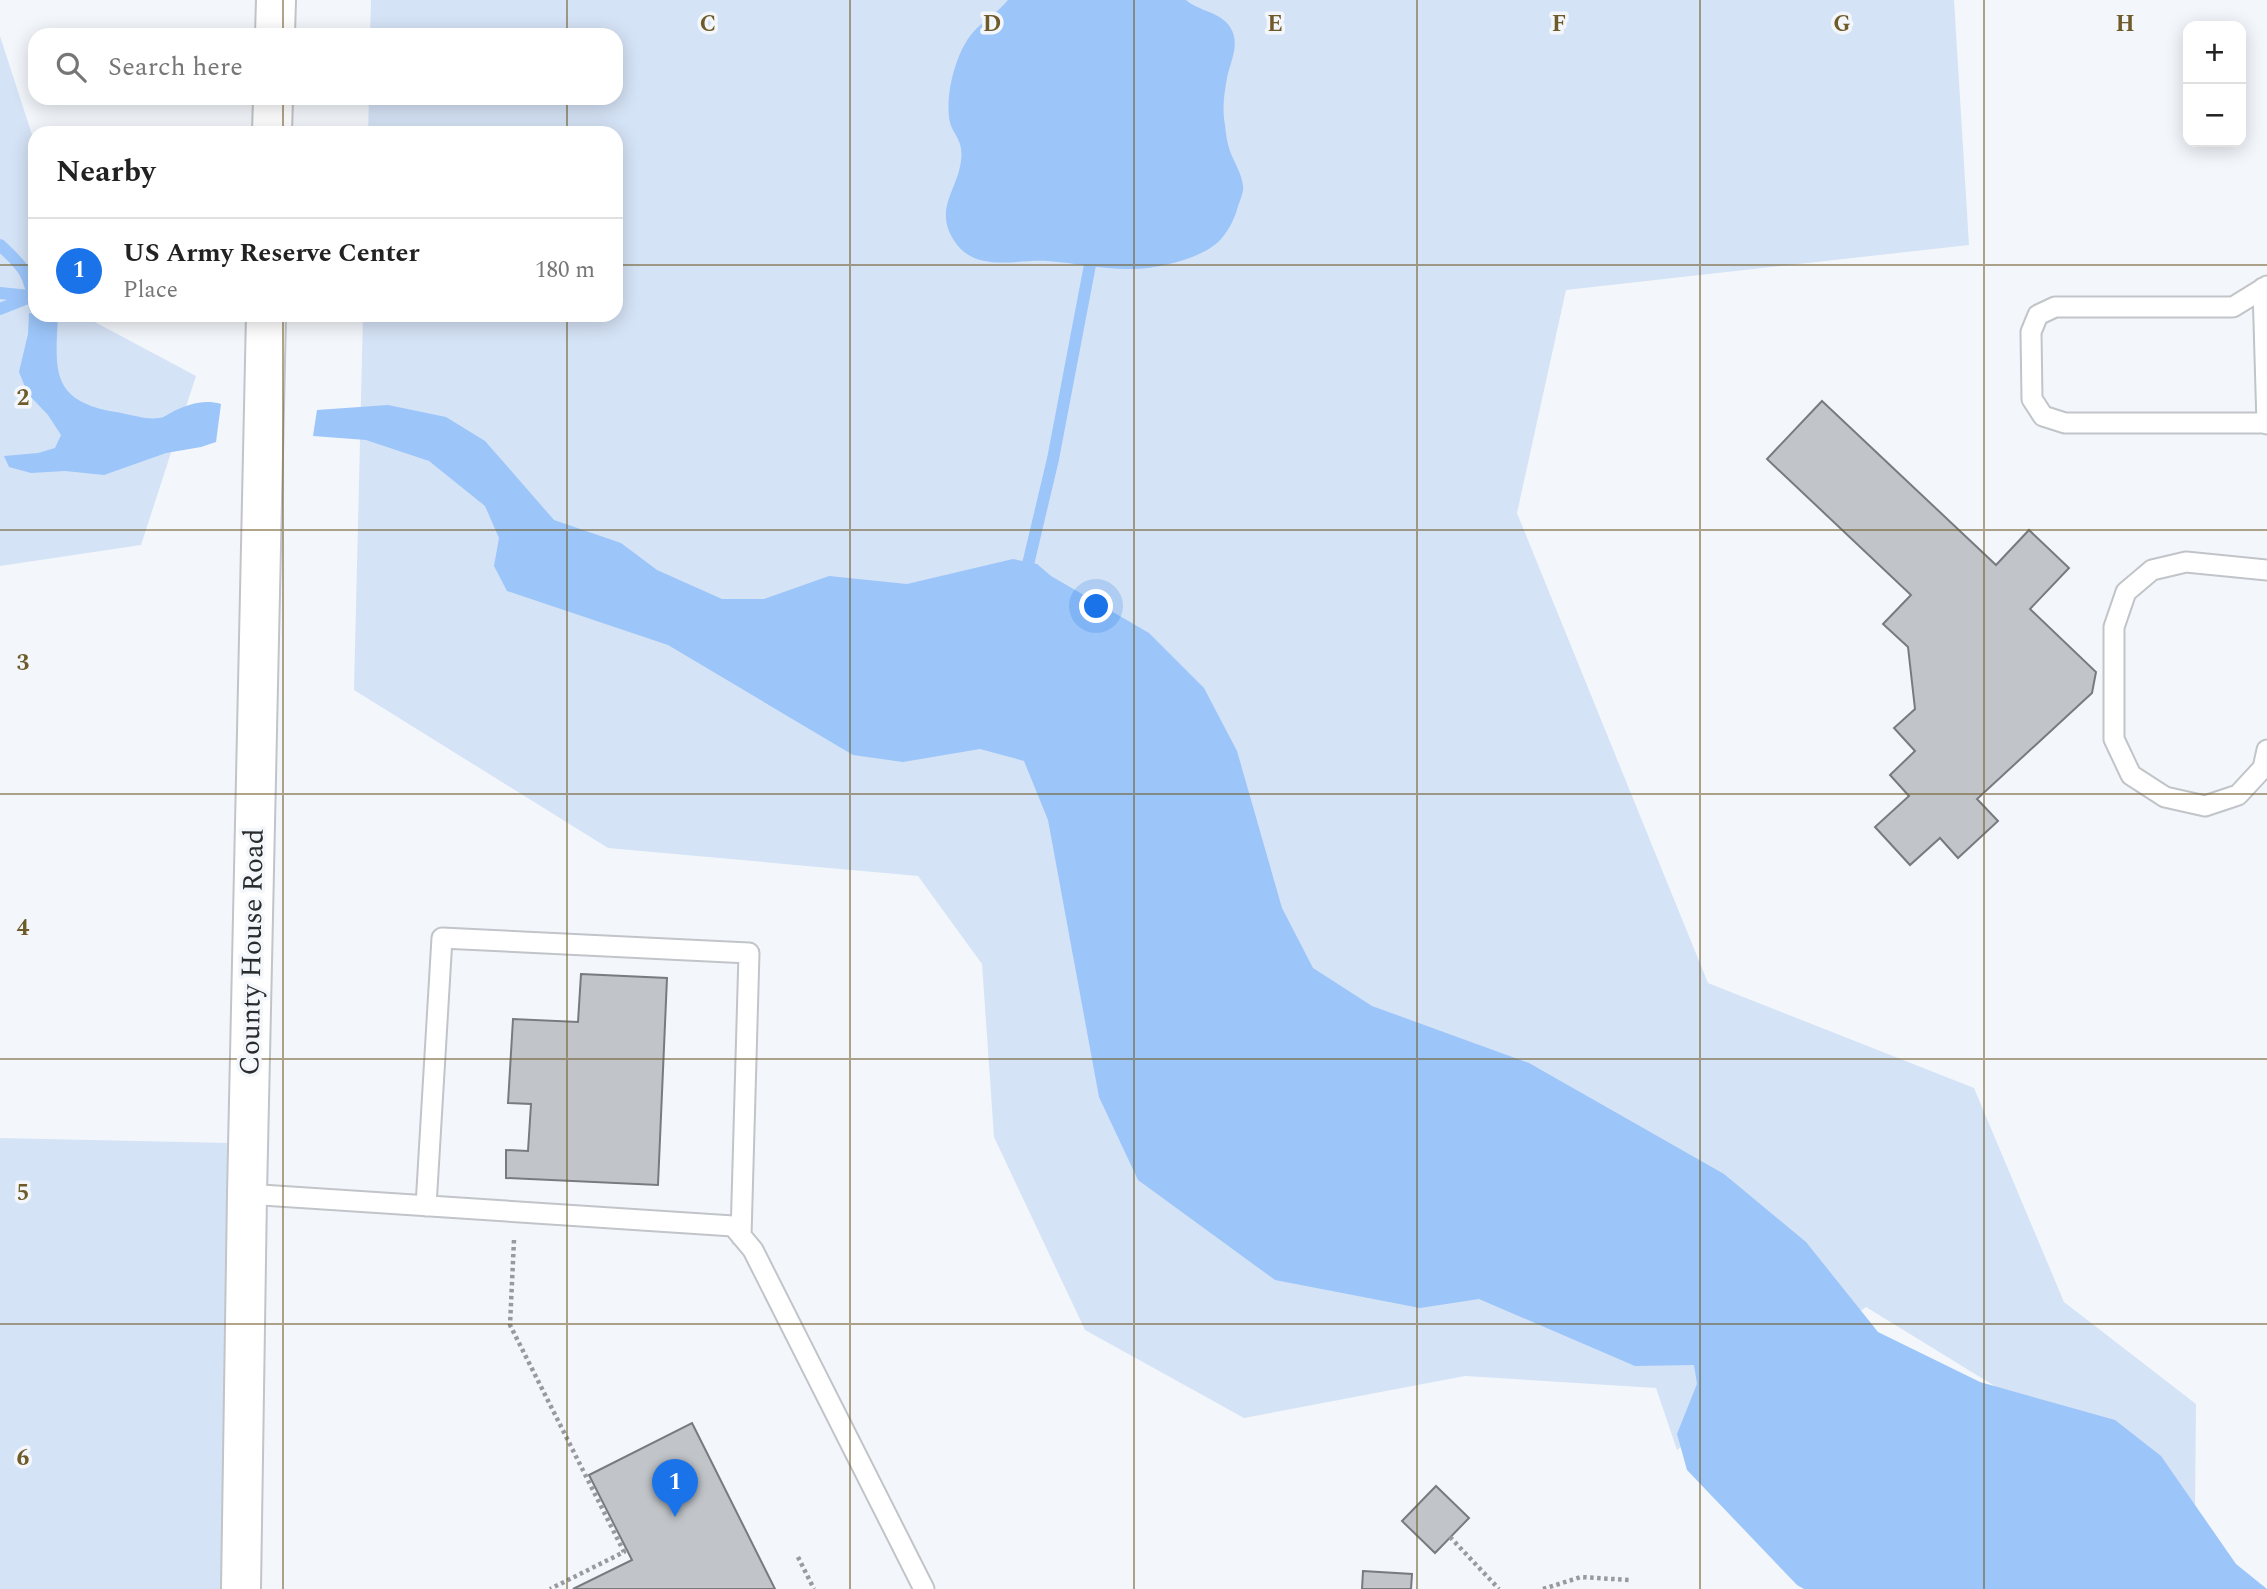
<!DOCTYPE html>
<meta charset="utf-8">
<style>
:root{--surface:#fff;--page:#f6f6f6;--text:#222;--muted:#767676;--line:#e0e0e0;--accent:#1a73e8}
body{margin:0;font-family:Spectral,serif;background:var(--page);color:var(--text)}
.controls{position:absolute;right:21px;top:21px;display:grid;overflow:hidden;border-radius:14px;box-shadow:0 4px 18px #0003}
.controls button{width:63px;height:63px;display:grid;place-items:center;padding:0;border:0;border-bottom:2px solid var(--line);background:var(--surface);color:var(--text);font:35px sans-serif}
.you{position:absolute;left:1097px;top:607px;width:24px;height:24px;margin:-18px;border:5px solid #fff;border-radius:50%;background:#1a73e8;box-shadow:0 0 0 10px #1a73e833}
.badge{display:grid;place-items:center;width:46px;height:46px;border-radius:50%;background:var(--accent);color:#fff;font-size:23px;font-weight:700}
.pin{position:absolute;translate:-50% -58px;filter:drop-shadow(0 2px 4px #0008)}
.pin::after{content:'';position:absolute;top:37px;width:24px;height:21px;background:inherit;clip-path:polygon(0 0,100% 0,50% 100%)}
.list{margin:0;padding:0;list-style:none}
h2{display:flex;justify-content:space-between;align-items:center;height:91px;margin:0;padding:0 28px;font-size:30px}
h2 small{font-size:23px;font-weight:400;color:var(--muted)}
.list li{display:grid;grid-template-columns:46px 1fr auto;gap:21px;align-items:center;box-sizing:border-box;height:105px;padding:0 28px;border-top:2px solid var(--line)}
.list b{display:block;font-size:26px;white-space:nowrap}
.list p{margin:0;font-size:23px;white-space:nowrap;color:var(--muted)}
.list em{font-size:23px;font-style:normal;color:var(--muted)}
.icon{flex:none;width:38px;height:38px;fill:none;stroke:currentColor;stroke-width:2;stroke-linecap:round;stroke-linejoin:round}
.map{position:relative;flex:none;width:2267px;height:1589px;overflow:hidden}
.search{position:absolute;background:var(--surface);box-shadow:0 4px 18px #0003;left:28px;top:28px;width:595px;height:77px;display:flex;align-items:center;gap:18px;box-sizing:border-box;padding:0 24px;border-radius:21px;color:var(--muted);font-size:26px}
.panel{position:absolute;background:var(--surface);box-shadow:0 4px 18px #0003;left:28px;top:126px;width:595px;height:196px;border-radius:21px}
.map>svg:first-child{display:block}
</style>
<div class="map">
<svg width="2267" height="1589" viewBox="0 0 2267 1589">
<rect width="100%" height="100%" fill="#f3f7fb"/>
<path fill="#d5e3f6" d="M371 0H1954L1969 245 1566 290 1517 513 1708 983 1974 1088 2064 1302 2196 1404 2195 1509 1866 1307 1677 1450 1656 1388 1465 1376 1244 1418 1085 1330 994 1137 982 964 918 876 608 848 354 690 363 315H616V133H368L369 98H616V35H370Z
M0 36 35 144V315H91L93 321 196 376 141 545 0 566Z
M0 1138 230 1143 222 1589H0Z"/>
<path fill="#9cc5f9" d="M1008 0H1186C1198 11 1221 12 1230 27 1241 44 1230 62 1227 78 1224 94 1222 109 1225 125 1226 134 1227 143 1230 151 1234 162 1242 174 1243 186 1244 191 1240 201 1238 206 1235 218 1229 230 1221 239 1205 258 1157 269 1133 269 1105 270 1076 263 1048 261 1018 259 980 272 958 246 931 212 957 192 961 161 964 137 951 135 949 117 946 90 957 47 977 28 987 19 999 11 1008 0Z
M29 313 58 316C55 372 51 401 116 412 128 414 146 420 159 418 164 418 170 413 174 411 189 404 204 399 221 404L216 442 201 447 166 453 104 475 65 471 31 473 9 467 4 456 38 453 55 448 61 435 48 415 28 394 19 372 28 334Z
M388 405 446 417 485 441 554 520 621 543 657 570 722 599H764L829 576 907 584 1013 559 1037 564 1051 576 1149 633 1204 688 1237 751 1282 908 1313 968 1372 1006 1529 1063 1724 1174 1806 1242 1878 1332 1980 1382 2115 1420 2161 1456 2236 1564 2267 1589H1804L1797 1585 1687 1470 1677 1434 1697 1384 1694 1365 1635 1366 1479 1299 1420 1308 1275 1280 1138 1180 1099 1097 1048 820 1024 761 980 749 903 762 853 755 668 645 507 591 494 566 499 538 485 506 429 461 366 440 313 436 317 410Z"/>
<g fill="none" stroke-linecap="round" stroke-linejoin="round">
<path stroke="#9cc5f9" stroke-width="12" d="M0 245C25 268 30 274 35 308
M0 293 29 296
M0 309 33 296
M1025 577 1053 459 1093 249"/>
</g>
<path fill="#c1c5c9" stroke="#777a7e" stroke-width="2" d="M1822 401 1996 565 2029 530 2069 568 2030 609 2096 672 2092 693 1977 799 1998 821 1958 858 1940 838 1910 865 1875 827 1909 796 1890 775 1915 751 1894 728 1915 709 1908 647 1883 624 1911 595 1767 459Z
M581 974 667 978 658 1185 506 1178V1150L528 1151 531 1104 508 1103 513 1019 578 1022Z
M692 1423 775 1589H573L632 1560 589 1475Z
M1436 1486 1469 1518 1435 1553 1402 1521Z
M1363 1571 1412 1574 1411 1589H1362Z"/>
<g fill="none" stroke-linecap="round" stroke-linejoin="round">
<defs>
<path id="service" d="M2263 288 2267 424
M2267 423H2065L2043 416 2032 399 2031 332 2038 315 2055 307H2233L2267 286
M2267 570 2186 562 2152 570 2126 592 2114 627V739L2131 775 2165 797 2205 806 2238 795 2263 768 2267 750
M247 1194 733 1226 753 1250 924 1589
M426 1206 442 938 749 953 741 1236"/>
<path id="tertiary" d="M275 35 276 0
M272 133 273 98
M241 1589 247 1194 266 315"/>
</defs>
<use href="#service" stroke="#c1c4c8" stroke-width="23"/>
<use href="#tertiary" stroke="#c1c4c8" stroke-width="42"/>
<path stroke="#989b9e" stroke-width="4.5" stroke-dasharray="3.5 3.5" stroke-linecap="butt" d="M514 1240 510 1325 624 1552 550 1589
M1450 1537 1499 1589
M798 1557 814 1589
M1543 1589 1581 1577 1629 1580"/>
<use href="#service" stroke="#fff" stroke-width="19"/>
<use href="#tertiary" stroke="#fff" stroke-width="38"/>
</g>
<path fill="none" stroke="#6f5b2a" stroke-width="2" stroke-opacity="0.55" d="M283 0V35M567 0V35M850 0V1589M1134 0V1589M1417 0V1589M1700 0V1589M1984 0V1589M283 98V133M567 98V133M0 265H35M616 265H2267M283 315V1589M567 315V1589M0 530H2267M0 794H2267M0 1059H2267M0 1324H2267"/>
<g text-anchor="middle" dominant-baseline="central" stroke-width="7" stroke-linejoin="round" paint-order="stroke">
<g font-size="28" fill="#2a2b2d" stroke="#f3f7fb">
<text transform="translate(252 952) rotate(-89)">County House Road</text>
</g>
</g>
<g font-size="23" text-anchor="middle" font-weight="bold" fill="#6f5b2a" stroke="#f3f7fb" stroke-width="7" stroke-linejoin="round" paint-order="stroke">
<text x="708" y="31">C</text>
<text x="992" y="31">D</text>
<text x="1275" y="31">E</text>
<text x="1559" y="31">F</text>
<text x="1842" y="31">G</text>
<text x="2125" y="31">H</text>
<text x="23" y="405">2</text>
<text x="23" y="670">3</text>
<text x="23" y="935">4</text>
<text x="23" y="1200">5</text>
<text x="23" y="1465">6</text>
</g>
</svg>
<div class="controls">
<button>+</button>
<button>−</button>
</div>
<div class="you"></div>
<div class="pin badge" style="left:675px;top:1517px">1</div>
<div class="search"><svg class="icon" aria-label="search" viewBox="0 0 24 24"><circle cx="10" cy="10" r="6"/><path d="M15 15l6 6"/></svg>Search here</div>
<section class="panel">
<h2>Nearby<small></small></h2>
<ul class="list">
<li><span class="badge">1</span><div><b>US Army Reserve Center</b><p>Place</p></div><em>180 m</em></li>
</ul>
</section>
</div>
